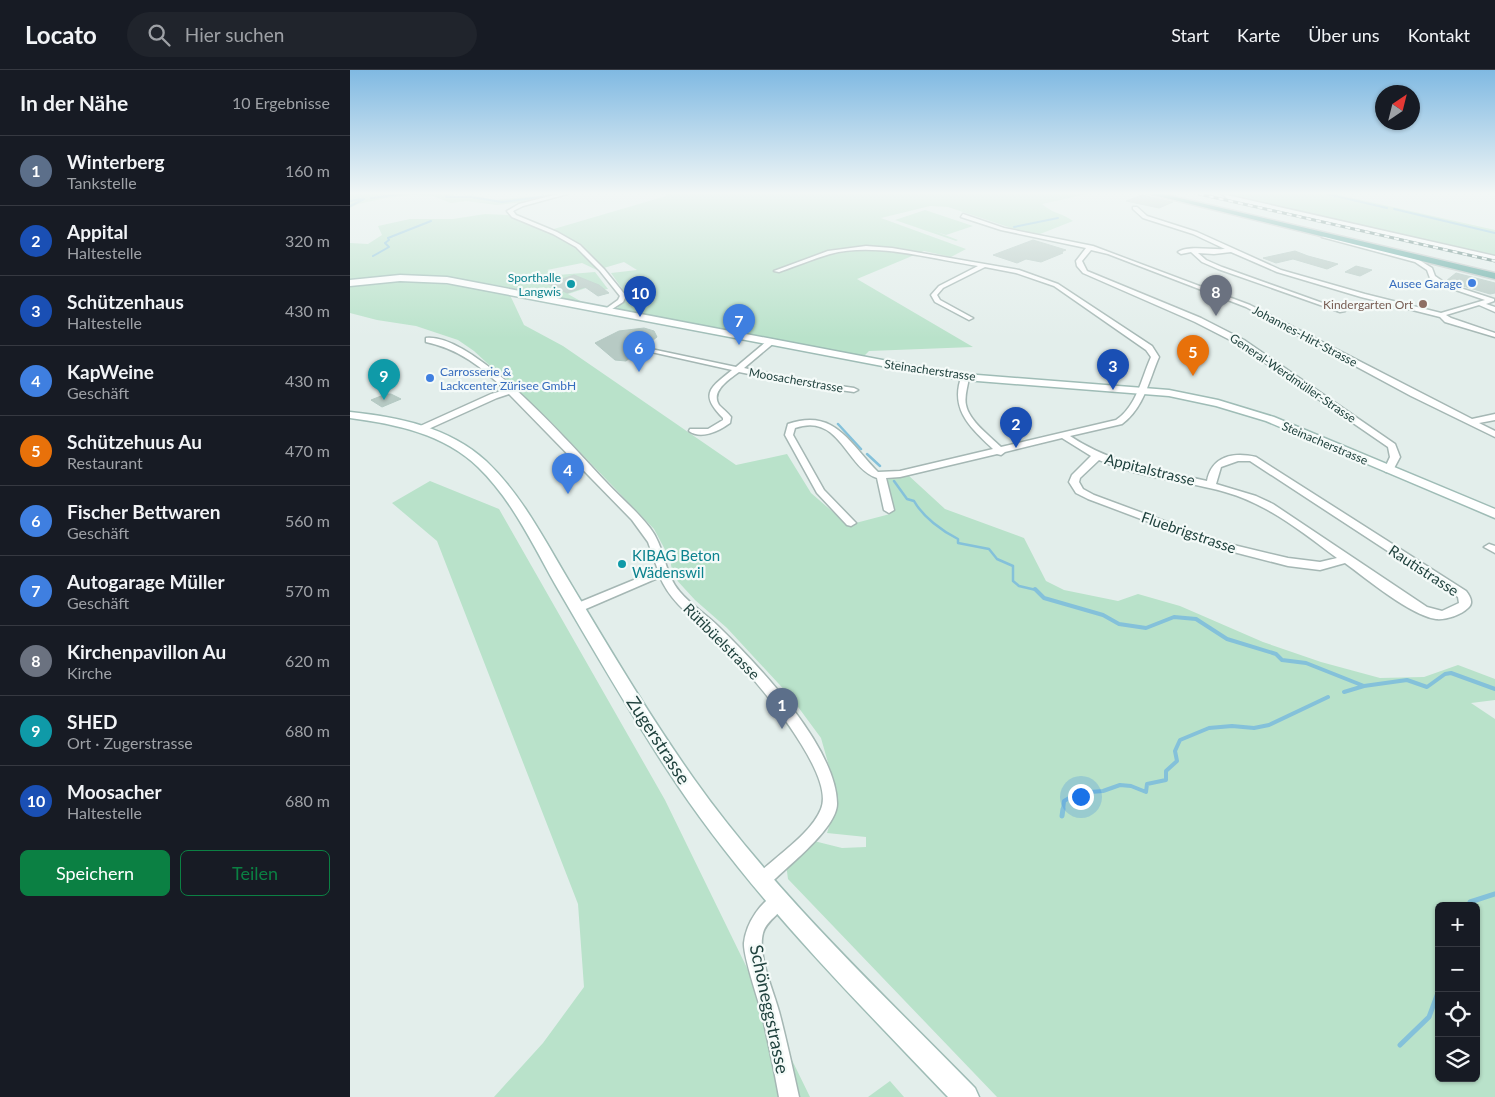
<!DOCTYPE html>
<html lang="de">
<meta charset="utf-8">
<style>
:root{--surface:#171b24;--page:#20242c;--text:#f1f3f6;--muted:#9ea1a6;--line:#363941;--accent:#0b8043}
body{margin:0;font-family:Lato,sans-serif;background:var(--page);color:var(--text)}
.controls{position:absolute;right:15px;bottom:15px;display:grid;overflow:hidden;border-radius:8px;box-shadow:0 1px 4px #0004}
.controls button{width:45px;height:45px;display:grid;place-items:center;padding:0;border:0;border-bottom:1px solid var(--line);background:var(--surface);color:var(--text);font:25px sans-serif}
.compass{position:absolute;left:1025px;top:15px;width:45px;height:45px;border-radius:50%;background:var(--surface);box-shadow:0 1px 4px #0004;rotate:35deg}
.you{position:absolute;left:730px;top:726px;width:18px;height:18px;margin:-12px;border:4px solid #fff;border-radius:50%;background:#1a73e8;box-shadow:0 0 0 8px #1a73e833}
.badge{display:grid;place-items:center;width:32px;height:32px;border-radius:50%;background:var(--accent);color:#fff;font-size:16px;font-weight:700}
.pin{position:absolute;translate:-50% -41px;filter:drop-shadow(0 1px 2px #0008)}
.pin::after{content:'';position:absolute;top:26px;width:18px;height:15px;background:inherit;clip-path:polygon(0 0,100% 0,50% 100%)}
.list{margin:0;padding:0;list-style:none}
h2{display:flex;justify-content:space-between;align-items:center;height:65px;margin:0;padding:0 20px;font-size:21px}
h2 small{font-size:16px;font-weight:400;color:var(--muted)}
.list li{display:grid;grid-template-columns:32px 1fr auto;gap:15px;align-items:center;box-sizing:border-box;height:70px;padding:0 20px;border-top:1px solid var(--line)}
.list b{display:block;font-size:19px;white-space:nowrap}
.list p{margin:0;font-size:16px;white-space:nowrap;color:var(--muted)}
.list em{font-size:16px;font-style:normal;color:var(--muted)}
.actions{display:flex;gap:10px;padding:15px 20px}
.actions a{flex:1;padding:11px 0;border:1px solid var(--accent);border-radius:8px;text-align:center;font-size:18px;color:var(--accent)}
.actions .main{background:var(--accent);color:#fff}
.icon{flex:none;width:28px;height:28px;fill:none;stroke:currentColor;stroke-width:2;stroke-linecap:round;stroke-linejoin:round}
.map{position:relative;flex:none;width:1145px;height:1027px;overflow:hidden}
header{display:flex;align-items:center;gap:30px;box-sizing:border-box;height:70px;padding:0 25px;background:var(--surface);border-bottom:1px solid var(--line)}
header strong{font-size:24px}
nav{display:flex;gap:28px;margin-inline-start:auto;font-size:18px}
.search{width:350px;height:45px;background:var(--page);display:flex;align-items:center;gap:12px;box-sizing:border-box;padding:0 18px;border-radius:28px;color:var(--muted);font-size:19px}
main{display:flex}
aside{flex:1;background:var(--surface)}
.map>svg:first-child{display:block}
</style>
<header>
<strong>Locato</strong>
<div class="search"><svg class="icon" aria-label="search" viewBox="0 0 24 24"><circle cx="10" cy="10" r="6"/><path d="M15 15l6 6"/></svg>Hier suchen</div>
<nav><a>Start</a><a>Karte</a><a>Über uns</a><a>Kontakt</a></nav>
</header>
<main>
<aside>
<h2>In der Nähe<small>10 Ergebnisse</small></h2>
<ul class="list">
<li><span class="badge" style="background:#5c6f8a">1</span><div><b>Winterberg</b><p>Tankstelle</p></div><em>160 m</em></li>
<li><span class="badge" style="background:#1a4fb4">2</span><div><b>Appital</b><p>Haltestelle</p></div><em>320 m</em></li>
<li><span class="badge" style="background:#1a4fb4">3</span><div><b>Schützenhaus</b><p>Haltestelle</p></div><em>430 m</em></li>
<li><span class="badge" style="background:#3f7fe0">4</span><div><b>KapWeine</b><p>Geschäft</p></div><em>430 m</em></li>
<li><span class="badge" style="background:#e8710a">5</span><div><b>Schützehuus Au</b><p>Restaurant</p></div><em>470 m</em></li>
<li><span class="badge" style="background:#3f7fe0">6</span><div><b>Fischer Bettwaren</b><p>Geschäft</p></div><em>560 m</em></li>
<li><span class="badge" style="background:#3f7fe0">7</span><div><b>Autogarage Müller</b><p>Geschäft</p></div><em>570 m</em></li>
<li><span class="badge" style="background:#6b7280">8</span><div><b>Kirchenpavillon Au</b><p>Kirche</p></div><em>620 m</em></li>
<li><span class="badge" style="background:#0f9aa8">9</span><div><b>SHED</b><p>Ort · Zugerstrasse</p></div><em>680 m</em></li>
<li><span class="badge" style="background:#1a4fb4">10</span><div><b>Moosacher</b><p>Haltestelle</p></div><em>680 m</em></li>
</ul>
<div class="actions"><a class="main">Speichern</a><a>Teilen</a></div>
</aside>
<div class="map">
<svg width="1145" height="1027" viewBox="0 0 1145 1027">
<rect width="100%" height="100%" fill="#e3eeeb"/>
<path fill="#b9e2ca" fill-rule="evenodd" d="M0 124H102L106 127 120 125 144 130 210 124 180 131 147 135 116 131 101 133 83 126 63 125 36 128 8 134 0 138Z
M315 124H737L692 134C703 144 713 143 723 151L690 164 670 161 598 137 580 136 531 148 616 179 601 187 574 181 507 209 623 277 519 281 514 286 268 239 267 236 278 227 261 203 287 200 274 192 247 200 232 193 197 200 208 205 245 202 258 219 251 220 242 216 218 224 232 232C155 217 78 197 0 210V173L18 174 32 165 28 156 60 149H103L135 144 158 145 197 161 316 126Z
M874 124H985L1145 160V188Z
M575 140 623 156 596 165 584 161 608 170 606 171 545 150Z
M25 211C74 212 113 213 160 225L174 255 213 276 386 395 437 384 461 423 498 455 540 444 535 410 558 405 595 439 674 468 696 511 714 520 768 531 788 524 830 536 913 572 971 592 1030 608 1074 607 1108 595 1145 609V630L1121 633 1145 649V1027H647L438 809 436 794 464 771 492 778 516 777V767L477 763 488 728 471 668 440 626 377 558 345 530 323 506 320 489 304 459 202 353 124 281 108 270 66 256 27 250 0 243V215ZM1089 836H1126V1008H1089Z
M80 411 149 439 315 730 460 1027H144L193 973 234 917 228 834 87 471 42 433Z
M540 1011 554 1027H518Z"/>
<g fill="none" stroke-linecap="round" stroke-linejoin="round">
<path stroke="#84c1da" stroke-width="2" d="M97 124 96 127H121L152 132 205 125
M977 124 1037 138
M21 128 52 124
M0 131 11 129
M0 136 14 129
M1044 139 1145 163
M664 157 708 148
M23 186 39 177 35 173 39 170 38 168 81 151"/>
<path stroke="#84c1da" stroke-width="2.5" d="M488 354 511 379
M517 384 530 396
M544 411 557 429 564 431C573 447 592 461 608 469V473L639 479 647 489 663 496V511L669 516 686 520"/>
<path stroke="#84c1da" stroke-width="4" d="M685 519 694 528 753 545 769 554 796 558 824 547 846 549 877 569 926 584 932 590 956 593 1014 616
M994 622 1014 616 1057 610 1077 617 1095 604 1101 603 1145 619
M713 740 714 731 728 723 753 721 770 715 781 716 796 722 797 714 816 710V701L827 691 825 681 830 670 859 658 882 656 904 658 919 655 978 627"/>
<path stroke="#84c1da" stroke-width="5" d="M712 746 713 739
M1119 836 1120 832 1145 824
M1050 975 1079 947 1089 920"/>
</g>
<path fill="#b7cac4" stroke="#b4c9c3" d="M792 125 823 132 809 138 776 131Z
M683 170 716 180 711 182 713 183 691 192 676 189 667 193 643 185Z
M945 181 958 186 988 194 977 199 943 189 926 193 913 188Z
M1006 196 1022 200 1010 206 995 202Z
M1106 203 1145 213V223L1140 224 1096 211Z
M224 205 249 215 259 223 248 226 235 217 217 223 198 214Z
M294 258 304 261 307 267 276 291 265 290 245 273 269 261Z
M36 324H41L51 329 32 337 21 330Z"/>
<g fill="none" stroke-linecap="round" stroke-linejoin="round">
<defs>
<path id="street" d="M208 124H217L173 136 163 141 166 145 207 162 230 175 254 199 276 226 273 232 259 241 254 240 268 230 270 226 250 201 226 177 203 164 162 147 157 141 169 134Z
M872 124 1145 186V190L878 129Z
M783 137H787L797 146 847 162 931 200 1015 224 1091 243 1135 230 1091 215 1080 208 1077 200 1065 192 972 167 975 165 1069 190 1082 198 1085 206 1095 213 1144 229V231L1136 234 1145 237V242L1129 235 1096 245 1101 248 1145 263V267L1095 252 1090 247 1011 227 927 202 881 182 864 184 848 183 856 190 872 197 995 241 990 242 868 199 852 192 841 182 831 184 828 182C838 175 862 180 875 179L843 164 793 148 783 139Z
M613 144 654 158 743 176 900 235 1122 349 1145 344V350L1129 353 1145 361V367L1061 326 896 237 758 184 741 180 732 191 737 201 851 248 894 270 1045 374 1050 387 1042 402H1036L1034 400 1040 387 1038 377 888 274 845 252 733 203 727 196 726 191 736 178 651 160 611 147Z
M516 176 542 178 669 200 708 214 802 276 809 287C799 310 794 338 772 354L720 366C764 395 807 400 857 411 862 386 883 382 906 387L1116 521C1120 526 1124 533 1118 538 1111 545 1096 550 1086 549 1060 545 1017 509 995 493L970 500 938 496 868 478 738 429 726 423 719 412 722 405 741 386 712 368 655 382 651 385 647 384 550 407 536 408 544 440 539 443 534 440 527 408C496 398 490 342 445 358L443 365 474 420 506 453 501 456 497 455 467 423 435 365 438 354C485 338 499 373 528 402L550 401 643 379C620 357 599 339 612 305L619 307C618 316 614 326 616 335 619 351 640 366 651 377L766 350C787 336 791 309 801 287L796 280 704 216 666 203 635 197 593 218 587 225 590 230 621 247 623 248 619 250 585 232 581 225 589 216 628 196C582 189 525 172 480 184 463 189 446 196 429 202L424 201 478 181ZM749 390C788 408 834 410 875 422 918 434 952 462 987 488L970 492 938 488 871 472 744 425 733 419 729 412 730 408ZM888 391H900L1108 527 1109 533 1092 541 1077 537 923 434 906 426 866 414 871 397Z
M76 268C124 263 223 377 256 412 270 427 287 441 300 458 315 477 314 504 330 522 341 535 357 545 369 557 408 595 486 677 487 733 488 758 436 797 419 815L413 818 407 815 405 810 407 805C426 786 461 764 471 739 487 702 397 600 372 574 351 553 322 536 310 507L231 541H223L221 538 223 535 308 500 298 472 282 450 159 324 147 328 74 361H68V357L141 324 155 320C132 297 109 279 76 272Z
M418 270 425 272 394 298 448 310 504 318 508 320 504 322 448 314 389 302C380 309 360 321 369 335 373 339 378 343 381 347L380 353C369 361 351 370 339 361L340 359H358L373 350V348C349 324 360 318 382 300L297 281 301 279 386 297Z
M1139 474 1145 476V483L1134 477Z
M430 822 436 824 438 830C433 843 417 849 413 863 407 886 424 921 430 945 437 972 443 1000 449 1027H429C424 999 418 971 412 944 408 929 393 886 394 873 396 853 411 830 430 822Z"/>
<path id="secondary" d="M50 205 97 207 569 297 615 304 819 320 868 330 924 347 1145 439V448L916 351 866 336 819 326 615 310 569 303 97 213 50 211 0 216V210Z
M0 342C48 347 99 357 136 391 173 426 196 473 222 516 261 581 300 647 344 709 425 823 528 919 625 1018L629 1027H598C498 922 395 820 316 698 277 638 241 576 205 514 182 473 162 430 128 397 94 364 46 354 0 348Z"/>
<path id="primary" d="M800 124H813L1145 203V209Z"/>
</defs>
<use href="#street" stroke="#a5b7b4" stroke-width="3"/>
<use href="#secondary" stroke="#9fbcb6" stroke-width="3"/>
<use href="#primary" stroke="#c1cac9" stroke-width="3"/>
<use href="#street" fill="#fff" fill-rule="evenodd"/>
<use href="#secondary" fill="#fff" fill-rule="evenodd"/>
<use href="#primary" fill="#62a9a1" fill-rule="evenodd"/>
<defs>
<path id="rail" d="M849 124 1145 191"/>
</defs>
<use href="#rail" stroke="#5a7e79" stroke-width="3"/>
<use href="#rail" stroke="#f4faf8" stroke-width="2" stroke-dasharray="5" stroke-linecap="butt"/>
</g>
<linearGradient id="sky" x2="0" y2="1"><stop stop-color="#80b9e2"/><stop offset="0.46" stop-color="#f2f7f6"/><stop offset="1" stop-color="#f2f7f6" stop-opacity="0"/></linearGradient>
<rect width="1145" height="268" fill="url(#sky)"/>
<g fill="#3f7fe0" stroke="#f4faf8" stroke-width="2">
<circle cx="1122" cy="213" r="5"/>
<circle cx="80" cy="308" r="5"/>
</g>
<g fill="#0f9aa8" stroke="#f4faf8" stroke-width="2">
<circle cx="221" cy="214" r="5"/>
<circle cx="272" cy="494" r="5"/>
</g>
<circle fill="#8d6e63" stroke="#f4faf8" stroke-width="2" cx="1073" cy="234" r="5"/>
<g text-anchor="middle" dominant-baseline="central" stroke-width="4.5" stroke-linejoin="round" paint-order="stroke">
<g font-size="12" fill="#0d838f" stroke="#f4faf8" text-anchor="end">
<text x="211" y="207">Sporthalle<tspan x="211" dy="14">Langwis</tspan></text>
</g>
<g font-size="12" fill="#366cbe" stroke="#f4faf8" text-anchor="end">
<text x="1112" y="213">Ausee Garage</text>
<text x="90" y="301" text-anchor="start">Carrosserie &amp;<tspan x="90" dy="14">Lackcenter Zürisee GmbH</tspan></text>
</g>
<g font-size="12" fill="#785e54" stroke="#f4faf8" text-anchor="end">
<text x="1063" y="234">Kindergarten Ort</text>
</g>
<g font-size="12" fill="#20423e" stroke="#f4faf8">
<text transform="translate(955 266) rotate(28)">Johannes-Hirt-Strasse</text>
<text transform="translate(580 300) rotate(8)">Steinacherstrasse</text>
<text transform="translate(943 308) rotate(34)">General-Werdmüller-Strasse</text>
<text transform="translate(446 310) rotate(10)">Moosacherstrasse</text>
<text transform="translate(975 373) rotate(23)">Steinacherstrasse</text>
</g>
<g font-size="15" fill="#20423e" stroke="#f4faf8">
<text transform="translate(800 399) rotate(14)">Appitalstrasse</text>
<text transform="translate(839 462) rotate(19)">Fluebrigstrasse</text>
<text transform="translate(1074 500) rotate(33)">Rautistrasse</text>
<text transform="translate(372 571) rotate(45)">Rütibüelstrasse</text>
</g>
<g font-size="15" fill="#0d838f" stroke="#f4faf8" text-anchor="start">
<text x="282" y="485">KIBAG Beton<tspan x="282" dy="17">Wädenswil</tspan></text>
</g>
<g font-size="18" fill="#20423e" stroke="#f4faf8">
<text transform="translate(309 670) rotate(57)">Zugerstrasse</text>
<text transform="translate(420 939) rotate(78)">Schöneggstrasse</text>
</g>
</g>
</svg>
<div class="controls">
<button>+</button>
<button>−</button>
<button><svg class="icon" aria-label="locate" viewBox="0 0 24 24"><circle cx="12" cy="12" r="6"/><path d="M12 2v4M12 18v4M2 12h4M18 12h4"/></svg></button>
<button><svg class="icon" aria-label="layers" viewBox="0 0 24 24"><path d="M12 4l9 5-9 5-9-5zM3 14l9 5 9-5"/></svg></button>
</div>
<svg class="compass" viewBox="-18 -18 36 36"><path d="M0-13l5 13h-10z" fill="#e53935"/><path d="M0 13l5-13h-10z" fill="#9ea1a6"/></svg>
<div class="you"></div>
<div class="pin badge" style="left:432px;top:659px;background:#5c6f8a">1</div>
<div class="pin badge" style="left:666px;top:378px;background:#1a4fb4">2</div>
<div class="pin badge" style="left:763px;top:320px;background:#1a4fb4">3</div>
<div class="pin badge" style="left:218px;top:424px;background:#3f7fe0">4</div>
<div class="pin badge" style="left:843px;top:306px;background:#e8710a">5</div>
<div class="pin badge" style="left:289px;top:302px;background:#3f7fe0">6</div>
<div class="pin badge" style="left:389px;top:275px;background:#3f7fe0">7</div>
<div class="pin badge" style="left:866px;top:246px;background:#6b7280">8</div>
<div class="pin badge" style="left:34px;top:330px;background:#0f9aa8">9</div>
<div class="pin badge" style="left:290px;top:247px;background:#1a4fb4">10</div>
</div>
</main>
